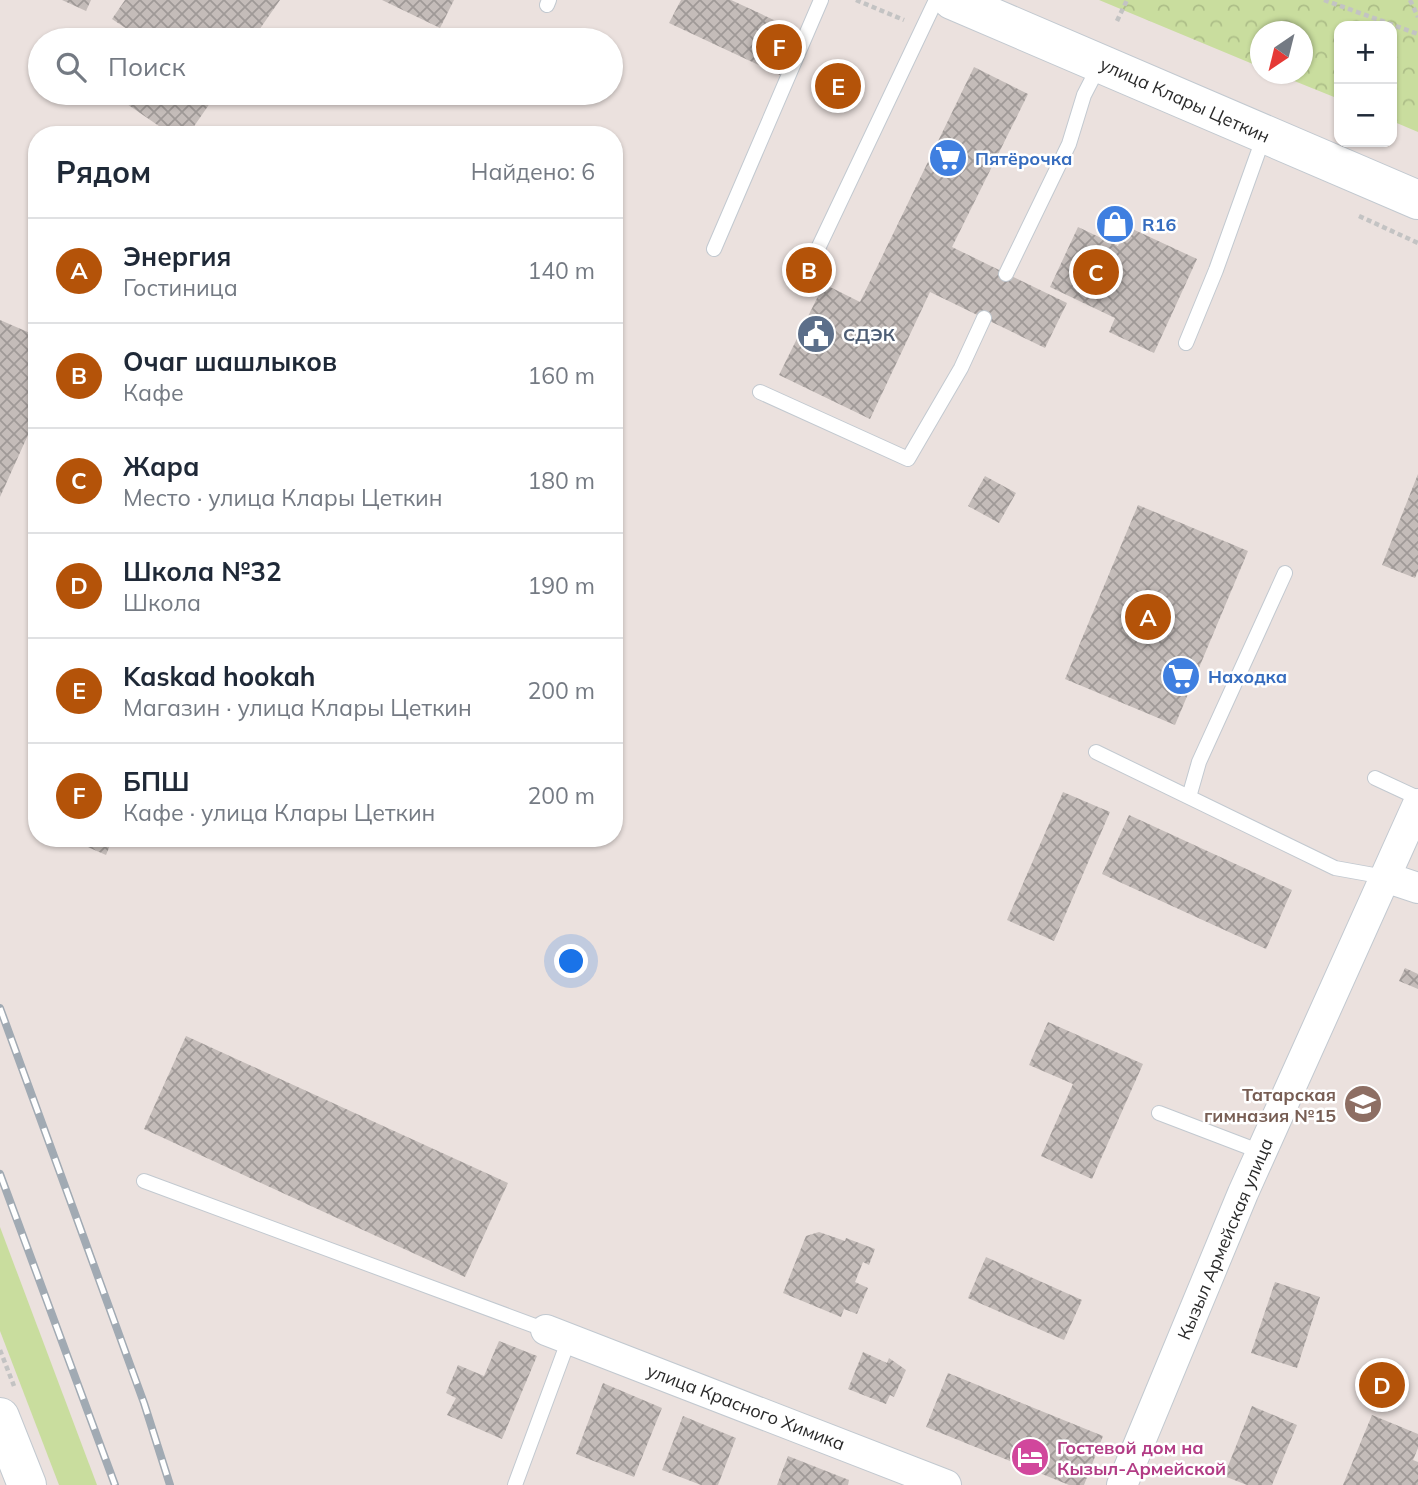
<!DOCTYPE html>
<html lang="ru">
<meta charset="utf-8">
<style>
:root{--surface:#fff;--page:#f6f6f7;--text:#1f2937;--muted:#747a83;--line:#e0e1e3;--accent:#b45309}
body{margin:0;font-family:Mulish,sans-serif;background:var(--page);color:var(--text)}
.controls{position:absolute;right:21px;top:21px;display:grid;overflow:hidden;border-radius:14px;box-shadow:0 2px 5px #0004}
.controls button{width:63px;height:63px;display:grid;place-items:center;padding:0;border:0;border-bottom:2px solid var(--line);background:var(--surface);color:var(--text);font:35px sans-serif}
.compass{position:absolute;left:1250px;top:21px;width:63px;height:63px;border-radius:50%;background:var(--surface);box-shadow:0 2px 5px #0004;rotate:215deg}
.you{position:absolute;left:572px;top:962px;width:24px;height:24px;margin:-18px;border:5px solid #fff;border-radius:50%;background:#1a73e8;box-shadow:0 0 0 10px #1a73e833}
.badge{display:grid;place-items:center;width:46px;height:46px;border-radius:50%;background:var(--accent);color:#fff;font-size:23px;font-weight:700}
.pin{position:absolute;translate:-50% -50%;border:4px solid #fff;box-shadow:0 2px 7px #0006}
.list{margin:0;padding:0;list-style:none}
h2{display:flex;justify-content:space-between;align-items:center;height:91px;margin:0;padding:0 28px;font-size:30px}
h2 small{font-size:23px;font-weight:400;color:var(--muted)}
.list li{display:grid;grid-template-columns:46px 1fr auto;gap:21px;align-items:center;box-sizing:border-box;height:105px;padding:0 28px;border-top:2px solid var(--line)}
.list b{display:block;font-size:26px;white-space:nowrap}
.list p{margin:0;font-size:23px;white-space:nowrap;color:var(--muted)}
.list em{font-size:23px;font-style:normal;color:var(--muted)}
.icon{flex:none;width:38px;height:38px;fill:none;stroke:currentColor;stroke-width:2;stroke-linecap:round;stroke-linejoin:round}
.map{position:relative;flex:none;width:1418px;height:1485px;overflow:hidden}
.search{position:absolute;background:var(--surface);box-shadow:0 2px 5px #0004;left:28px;top:28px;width:595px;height:77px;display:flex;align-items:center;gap:18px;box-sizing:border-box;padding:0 24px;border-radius:38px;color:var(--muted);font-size:26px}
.panel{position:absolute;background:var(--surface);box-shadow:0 2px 5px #0004;left:28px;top:126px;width:595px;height:721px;border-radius:28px}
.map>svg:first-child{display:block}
</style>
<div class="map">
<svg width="1418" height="1485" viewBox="0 0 1418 1485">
<defs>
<pattern id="forest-crowns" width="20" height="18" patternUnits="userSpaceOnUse" patternTransform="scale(1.75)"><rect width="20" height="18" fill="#c9dd9e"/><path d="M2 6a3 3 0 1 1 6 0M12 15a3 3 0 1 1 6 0" fill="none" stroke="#adbe88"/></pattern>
<pattern id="building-cross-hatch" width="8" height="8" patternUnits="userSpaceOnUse" patternTransform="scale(1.75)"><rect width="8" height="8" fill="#c4bcb9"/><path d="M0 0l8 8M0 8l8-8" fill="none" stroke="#9f9997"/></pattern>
</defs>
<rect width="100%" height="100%" fill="#ebe1de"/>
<path fill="#c9dd9e" d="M0 1227 97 1485H59L0 1331Z"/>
<path fill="url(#forest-crowns)" d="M1099 0H1418V132L1392 121V26H1339V99L1277 74H1302V32H1260V67Z"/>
<path fill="url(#building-cross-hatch)" d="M62 0H91L86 11Z
M125 0H280L252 40H124L130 31 112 19Z
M382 0H454L440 28Z
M681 0H731L800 32 780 75 669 23Z
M974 67 1028 94 952 247 1067 303 1045 348 930 292 870 419 779 375 824 284 860 302Z
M829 73 855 84 848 100 822 89Z
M111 93H217L188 135H172Z
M1110 211 1125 219 1119 231 1104 224Z
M1126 226 1197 259 1154 353 1109 332 1115 318 1050 287 1078 227 1118 246Z
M799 261 822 270 816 285 793 276Z
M0 320 37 336V415L0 497Z
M1418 474V571L1415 578 1382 565Z
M985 476 1016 493 999 523 968 506Z
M1138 505 1248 551 1175 725 1065 679Z
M1063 792 1110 812 1054 941 1007 920Z
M1129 815 1292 890 1266 949 1102 874Z
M67 838H113L106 855Z
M1405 968 1418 974V989L1399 981Z
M1048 1022 1143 1064 1092 1179 1041 1156 1073 1084 1029 1065Z
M186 1036 508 1183 465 1277 144 1129Z
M819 1232 845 1241 846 1238 875 1249 869 1265 863 1262 855 1282 868 1288 857 1314 844 1309 841 1317 783 1293 806 1236Z
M986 1257 1082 1300 1064 1340 968 1298Z
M1275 1282 1320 1297 1297 1368 1251 1353Z
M499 1341 537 1356 502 1439 447 1415 456 1398 446 1393 458 1365 484 1376Z
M863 1352 887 1363 889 1358 906 1370 894 1397 890 1395 886 1404 848 1389Z
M948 1373 1103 1436 1084 1485H1069L926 1427Z
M603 1383 662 1408 634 1477 576 1454Z
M1252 1406 1297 1425 1272 1485H1247L1224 1476Z
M1372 1415 1418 1434V1448L1413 1460 1418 1462V1485H1343Z
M683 1416 736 1438 718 1485H701L662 1470Z
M788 1456 849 1480 848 1485H777Z"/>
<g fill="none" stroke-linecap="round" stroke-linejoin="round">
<defs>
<path id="lane" d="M547 5 549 0
M714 249 821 0
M813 259 936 0
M1006 274 1069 144 1084 95 1100 64
M1186 343 1216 270 1264 136
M760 392 908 459 961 368 984 318
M1096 752 1335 868 1385 877
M1375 778 1418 798
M1189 797 1199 762 1285 573
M1159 1113 1261 1152
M144 1181 546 1330
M515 1485 569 1339"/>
<path id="street" d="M1385 877 1418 888
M546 1330 946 1485
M1122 1485 1243 1193 1418 804"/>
<path id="secondary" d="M952 0 1418 200
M0 1417 27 1485"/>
</defs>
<use href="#lane" stroke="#c2c9d0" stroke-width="16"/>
<use href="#street" stroke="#c2c9d0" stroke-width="32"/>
<use href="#secondary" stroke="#c2c9d0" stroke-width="40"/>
<path stroke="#c3c3c3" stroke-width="4.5" stroke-dasharray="5 3.5" stroke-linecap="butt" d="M856 0 904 20
M1324 0 1418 34
M1410 0 1418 17
M1117 21 1127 0
M1359 216 1418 243
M0 1350 14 1386"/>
<use href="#lane" stroke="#fff" stroke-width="14"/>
<use href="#street" stroke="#fff" stroke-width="30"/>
<use href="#secondary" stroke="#fff" stroke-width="38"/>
<defs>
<path id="rail" d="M0 1008 144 1403 170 1485
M0 1174 115 1485"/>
</defs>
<use href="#rail" stroke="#a1aab3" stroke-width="8"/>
<use href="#rail" stroke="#fff" stroke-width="5" stroke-dasharray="16" stroke-linecap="butt"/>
</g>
<defs>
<symbol id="supermarket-disc" viewBox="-11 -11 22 22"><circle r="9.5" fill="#3f7fe0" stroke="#fff"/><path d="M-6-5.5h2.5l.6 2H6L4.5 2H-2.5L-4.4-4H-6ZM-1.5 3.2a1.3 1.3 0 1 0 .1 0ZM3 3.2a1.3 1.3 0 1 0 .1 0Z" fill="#fff"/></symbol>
<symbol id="shop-disc" viewBox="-11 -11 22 22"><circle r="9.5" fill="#3f7fe0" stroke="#fff"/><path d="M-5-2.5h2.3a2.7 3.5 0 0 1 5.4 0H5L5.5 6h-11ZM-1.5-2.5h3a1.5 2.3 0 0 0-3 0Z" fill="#fff"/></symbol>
<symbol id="civic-disc" viewBox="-11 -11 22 22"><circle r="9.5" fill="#5c6f8a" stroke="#fff"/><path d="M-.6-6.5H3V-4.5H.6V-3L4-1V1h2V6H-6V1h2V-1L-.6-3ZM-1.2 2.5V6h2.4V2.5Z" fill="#fff"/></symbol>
<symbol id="school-disc" viewBox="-11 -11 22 22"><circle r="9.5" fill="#8d6e63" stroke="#fff"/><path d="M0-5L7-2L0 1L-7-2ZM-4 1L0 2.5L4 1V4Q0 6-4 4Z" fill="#fff"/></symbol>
<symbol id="hotel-disc" viewBox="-11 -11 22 22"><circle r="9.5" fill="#d1479c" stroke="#fff"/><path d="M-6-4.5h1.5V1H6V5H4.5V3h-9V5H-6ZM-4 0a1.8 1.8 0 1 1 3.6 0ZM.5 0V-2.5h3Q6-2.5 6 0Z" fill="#fff"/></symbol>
</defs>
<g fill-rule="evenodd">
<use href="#supermarket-disc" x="926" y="136" width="44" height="44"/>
<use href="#shop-disc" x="1093" y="202" width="44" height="44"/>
<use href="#civic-disc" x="794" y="312" width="44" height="44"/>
<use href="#supermarket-disc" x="1159" y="654" width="44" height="44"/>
<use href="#school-disc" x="1341" y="1082" width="44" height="44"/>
<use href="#hotel-disc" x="1008" y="1435" width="44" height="44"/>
</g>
<g text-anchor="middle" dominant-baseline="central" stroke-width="5" stroke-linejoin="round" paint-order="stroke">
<g font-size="18" fill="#2a2a2a" stroke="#fff">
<text transform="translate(1185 100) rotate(24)">улица Клары Цеткин</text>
<text transform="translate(1225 1239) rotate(-67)">Кызыл Армейская улица</text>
<text transform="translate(746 1407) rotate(21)">улица Красного Химика</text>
</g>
<g font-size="18" font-weight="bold" fill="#366cbe" stroke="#fff" text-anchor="start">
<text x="975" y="158">Пятёрочка</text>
<text x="1142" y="224">R16</text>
<text x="1208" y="676">Находка</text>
</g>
<g font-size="18" font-weight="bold" fill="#4e5e75" stroke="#fff" text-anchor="start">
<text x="843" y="334">СДЭК</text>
</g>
<g font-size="18" font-weight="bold" fill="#785e54" stroke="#fff" text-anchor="end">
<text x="1336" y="1094">Татарская<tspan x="1336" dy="21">гимназия №15</tspan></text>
</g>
<g font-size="18" font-weight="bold" fill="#b23c85" stroke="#fff" text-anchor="start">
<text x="1057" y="1447">Гостевой дом на<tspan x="1057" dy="21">Кызыл-Армейской</tspan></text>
</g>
</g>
</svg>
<div class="controls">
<button>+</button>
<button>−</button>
</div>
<svg class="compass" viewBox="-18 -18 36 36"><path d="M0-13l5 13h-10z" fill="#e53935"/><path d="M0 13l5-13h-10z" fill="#747a83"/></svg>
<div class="you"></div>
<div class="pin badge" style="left:1148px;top:617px">A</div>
<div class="pin badge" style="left:809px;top:270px">B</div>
<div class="pin badge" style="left:1096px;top:272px">C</div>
<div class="pin badge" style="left:1382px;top:1385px">D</div>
<div class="pin badge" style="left:838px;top:86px">E</div>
<div class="pin badge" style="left:779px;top:47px">F</div>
<div class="search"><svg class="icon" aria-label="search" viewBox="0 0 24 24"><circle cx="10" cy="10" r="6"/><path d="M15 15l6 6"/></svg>Поиск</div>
<section class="panel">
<h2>Рядом<small>Найдено: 6</small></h2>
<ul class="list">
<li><span class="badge">A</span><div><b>Энергия</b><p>Гостиница</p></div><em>140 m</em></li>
<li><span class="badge">B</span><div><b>Очаг шашлыков</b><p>Кафе</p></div><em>160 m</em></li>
<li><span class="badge">C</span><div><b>Жара</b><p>Место · улица Клары Цеткин</p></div><em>180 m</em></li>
<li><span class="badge">D</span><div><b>Школа №32</b><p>Школа</p></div><em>190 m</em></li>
<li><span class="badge">E</span><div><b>Kaskad hookah</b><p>Магазин · улица Клары Цеткин</p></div><em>200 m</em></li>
<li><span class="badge">F</span><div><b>БПШ</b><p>Кафе · улица Клары Цеткин</p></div><em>200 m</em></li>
</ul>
</section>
</div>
